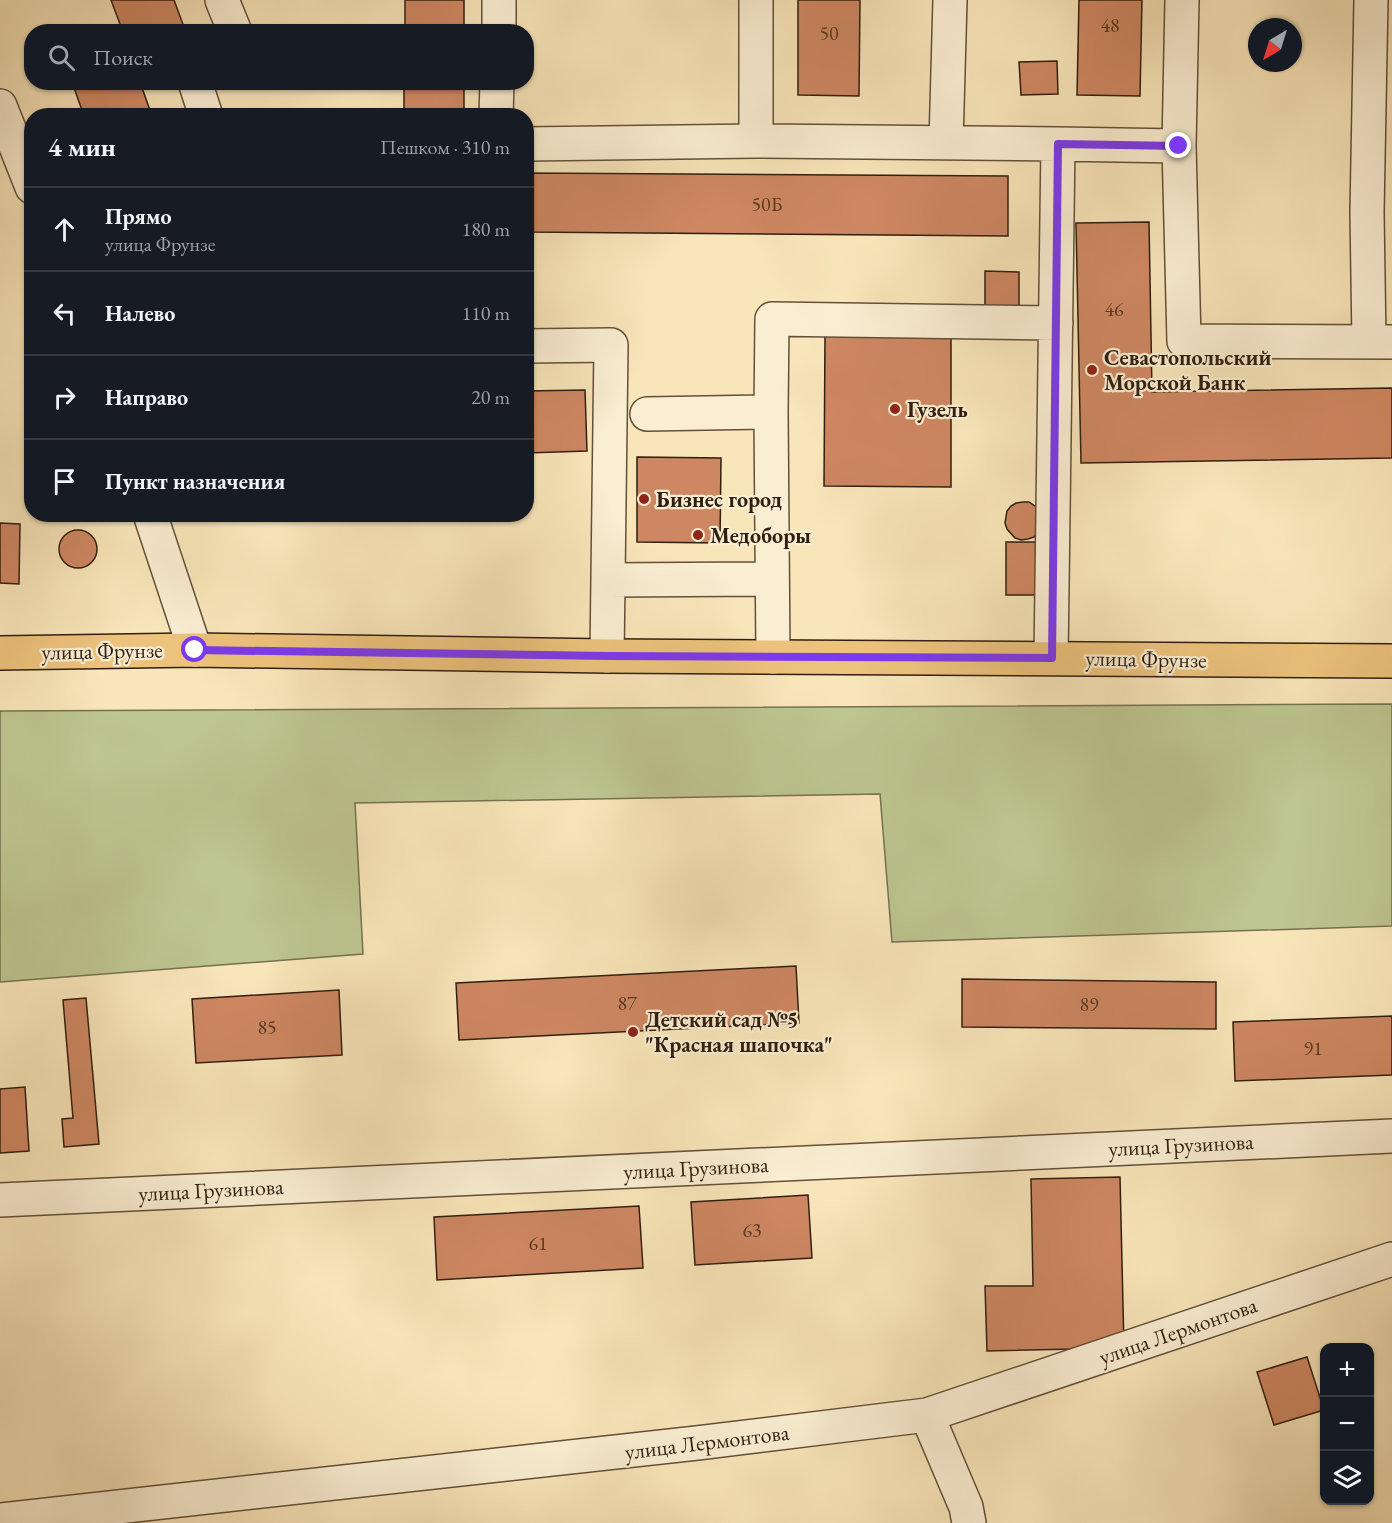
<!DOCTYPE html>
<html lang="ru">
<meta charset="utf-8">
<style>
:root{--surface:#171b24;--page:#20242c;--text:#f1f3f6;--muted:#9ea1a6;--line:#363941}
body{margin:0;font-family:"EB Garamond",serif;background:var(--page);color:var(--text)}
.controls{position:absolute;right:18px;bottom:18px;display:grid;overflow:hidden;border-radius:12px;box-shadow:0 2px 4px #0004}
.controls button{width:54px;height:54px;display:grid;place-items:center;padding:0;border:0;border-bottom:2px solid var(--line);background:var(--surface);color:var(--text);font:30px sans-serif}
.compass{position:absolute;left:1248px;top:18px;width:54px;height:54px;border-radius:50%;background:var(--surface);box-shadow:0 2px 4px #0004;rotate:218deg}
.stop{position:absolute;width:18px;height:18px;margin:-14px;border:4px solid #7c3aed;border-radius:50%;background:#fff}
.stop.end{background:#7c3aed;border-color:#fff;box-shadow:0 2px 6px #0008}
.list{margin:0;padding:0;list-style:none}
h2{display:flex;justify-content:space-between;align-items:center;height:78px;margin:0;padding:0 24px;font-size:26px}
h2 small{font-size:20px;font-weight:400;color:var(--muted)}
.list li{display:grid;grid-template-columns:39px 1fr auto;gap:18px;align-items:center;box-sizing:border-box;height:84px;padding:0 24px;border-top:2px solid var(--line)}
.list b{display:block;font-size:22px;white-space:nowrap}
.list p{margin:0;font-size:20px;white-space:nowrap;color:var(--muted)}
.list em{font-size:20px;font-style:normal;color:var(--muted)}
.icon{flex:none;width:33px;height:33px;fill:none;stroke:currentColor;stroke-width:2;stroke-linecap:round;stroke-linejoin:round}
.map{position:relative;flex:none;width:1392px;height:1523px;overflow:hidden}
.search{position:absolute;background:var(--surface);box-shadow:0 2px 4px #0004;left:24px;top:24px;width:510px;height:66px;display:flex;align-items:center;gap:15px;box-sizing:border-box;padding:0 21px;border-radius:24px;color:var(--muted);font-size:22px}
.panel{position:absolute;background:var(--surface);box-shadow:0 2px 4px #0004;left:24px;top:108px;width:510px;height:414px;border-radius:24px}
.map>svg:first-child{display:block}
</style>
<div class="map">
<svg width="1392" height="1523" viewBox="0 0 1392 1523">
<rect width="100%" height="100%" fill="#f8e5b9"/>
<filter id="stains"><feTurbulence type="fractalNoise" baseFrequency=".00333" numOctaves="4"/><feColorMatrix values="0 0 0 0 .2 0 0 0 0 .09 0 0 0 0 .02 0 0 0 .5 -.17"/></filter>
<radialGradient id="worn" r=".72"><stop offset=".6" stop-color="#630" stop-opacity="0"/><stop offset="1" stop-color="#630" stop-opacity=".3"/></radialGradient>
<path fill="#bdc590" stroke="#767250" stroke-width="1.5" d="M1392 704V926L892 942 880 794 355 803 363 954 0 982V711Z"/>
<path fill="#cd8762" stroke="#301e10" stroke-width="1.5" d="M111 0H174L184 27 173 32H123Z
M405 0H464V32H405Z
M798 0H860L859 96 798 95Z
M1079 0H1142L1140 96 1077 95Z
M1057 61 1058 94 1021 95 1019 62Z
M72 82H140L152 116H84Z
M404 82H464V116H404Z
M526 173 1008 176V236L526 232Z
M1149 222 1152 392 1392 388V458L1081 463 1076 223Z
M985 271 1019 272V307H985Z
M825 336 951 337V487L824 486Z
M585 390 587 451 526 453V391Z
M637 457 721 458 720 543 637 542Z
M1023 502H1029L1039 509 1038 533 1034 537 1028 539 1021 540 1015 538 1007 529 1005 523 1007 511 1011 506 1016 503Z
M0 523 20 524 19 584 0 583Z
M59 549a19 19 0 1 1 38 0a19 19 0 1 1-38 0Z
M1006 542H1041L1040 595H1006Z
M796 966 799 1023 459 1040 456 983Z
M962 979 1216 982V1029L962 1027Z
M339 990 342 1055 196 1063 192 999Z
M86 998 99 1144 64 1147 62 1119 73 1118 63 1000Z
M1392 1016V1075L1235 1081 1233 1022Z
M25 1087 29 1151 0 1153V1089Z
M1120 1177 1124 1348 987 1351 985 1286H1033L1031 1179Z
M808 1195 812 1258 695 1265 691 1202Z
M639 1206 643 1268 437 1280 434 1217Z
M1307 1357 1324 1410 1274 1425 1257 1372Z"/>
<g fill="none" stroke-linecap="round" stroke-linejoin="round">
<defs>
<path id="minor" d="M222 0 235 32
M756 0V141
M499 32V0
M195 82 206 116
M0 106 32 187
M496 116 497 82
M946 143 950 0
M526 144 756 141 1058 144
M1179 146 1184 341 1392 342
M1369 342 1367 212 1371 0
M526 346 611 345 607 656
M771 412 772 319 1056 323
M647 414 771 412 773 657
M150 514 195 650
M608 580 772 579
M1051 658 1058 144 1179 146 1182 0
M0 1200 1392 1136
M927 1415 966 1507 969 1523
M0 1520 697 1443 927 1415 1392 1259"/>
<path id="major" d="M0 653 195 650 607 656 1392 661"/>
</defs>
<use href="#minor" stroke="#62503a" stroke-width="36"/>
<use href="#major" stroke="#301e10" stroke-width="36"/>
<use href="#minor" stroke="#faeed2" stroke-width="33"/>
<use href="#major" stroke="#ecc27c" stroke-width="33"/>
</g>
<g fill="none" stroke-linecap="round" stroke-linejoin="round">
<path stroke="#7c3aed" stroke-width="8" d="M195 650 608 656 1052 658 1058 144 1179 146"/>
</g>
<g fill="#8f2418" stroke="#faeed2" stroke-width="2">
<circle cx="1092" cy="370" r="6"/>
<circle cx="895" cy="409" r="6"/>
<circle cx="644" cy="499" r="6"/>
<circle cx="698" cy="535" r="6"/>
<circle cx="633" cy="1032" r="6"/>
</g>
<g text-anchor="middle" dominant-baseline="central" stroke-width="4.5" stroke-linejoin="round" paint-order="stroke">
<g font-size="20" fill="#573824">
<text x="1110" y="25">48</text>
<text x="829" y="33">50</text>
<text x="767" y="204">50Б</text>
<text x="1114" y="309">46</text>
<text x="627" y="1003">87</text>
<text x="1089" y="1004">89</text>
<text x="267" y="1027">85</text>
<text x="1313" y="1048">91</text>
<text x="752" y="1230">63</text>
<text x="538" y="1243">61</text>
</g>
<g font-size="22" font-weight="bold" fill="#301e10" stroke="#faeed2" text-anchor="start">
<text x="1104" y="357">Севастопольский<tspan x="1104" dy="25">Морской Банк</tspan></text>
<text x="907" y="409">Гузель</text>
<text x="656" y="499">Бизнес город</text>
<text x="710" y="535">Медоборы</text>
<text x="645" y="1019">Детский сад №5<tspan x="645" dy="25">"Красная шапочка"</tspan></text>
</g>
<g font-size="22" fill="#301e10" stroke="#faeed2">
<text transform="translate(102 651) rotate(-1)">улица Фрунзе</text>
<text transform="translate(1146 659) rotate(1)">улица Фрунзе</text>
<text transform="translate(1181 1145) rotate(-3)">улица Грузинова</text>
<text transform="translate(696 1168) rotate(-3)">улица Грузинова</text>
<text transform="translate(211 1190) rotate(-3)">улица Грузинова</text>
<text transform="translate(1178 1331) rotate(-19)">улица Лермонтова</text>
<text transform="translate(707 1442) rotate(-7)">улица Лермонтова</text>
</g>
</g>
<rect width="100%" height="100%" filter="url(#stains)"/>
<rect width="100%" height="100%" fill="url(#worn)"/>
</svg>
<div class="controls">
<button>+</button>
<button>−</button>
<button><svg class="icon" aria-label="layers" viewBox="0 0 24 24"><path d="M12 4l9 5-9 5-9-5zM3 14l9 5 9-5"/></svg></button>
</div>
<svg class="compass" viewBox="-18 -18 36 36"><path d="M0-13l5 13h-10z" fill="#e53935"/><path d="M0 13l5-13h-10z" fill="#9ea1a6"/></svg>
<div class="stop" style="left:195px;top:650px"></div>
<div class="stop end" style="left:1179px;top:146px"></div>
<div class="search"><svg class="icon" aria-label="search" viewBox="0 0 24 24"><circle cx="10" cy="10" r="6"/><path d="M15 15l6 6"/></svg>Поиск</div>
<section class="panel">
<h2>4 мин<small>Пешком · 310 m</small></h2>
<ul class="list">
<li><svg class="icon" aria-label="ahead" viewBox="0 0 24 24"><path d="M12 20V5M6 11l6-6 6 6"/></svg><div><b>Прямо</b><p>улица Фрунзе</p></div><em>180 m</em></li>
<li><svg class="icon" aria-label="left" viewBox="0 0 24 24"><path d="M17 20v-9H6M10 6l-5 5 5 5"/></svg><div><b>Налево</b></div><em>110 m</em></li>
<li><svg class="icon" aria-label="right" viewBox="0 0 24 24"><path d="M7 20v-9h11M14 6l5 5-5 5"/></svg><div><b>Направо</b></div><em>20 m</em></li>
<li><svg class="icon" aria-label="arrive" viewBox="0 0 24 24"><path d="M6 21V4h12l-3 4 3 4H6"/></svg><div><b>Пункт назначения</b></div></li>
</ul>
</section>
</div>
